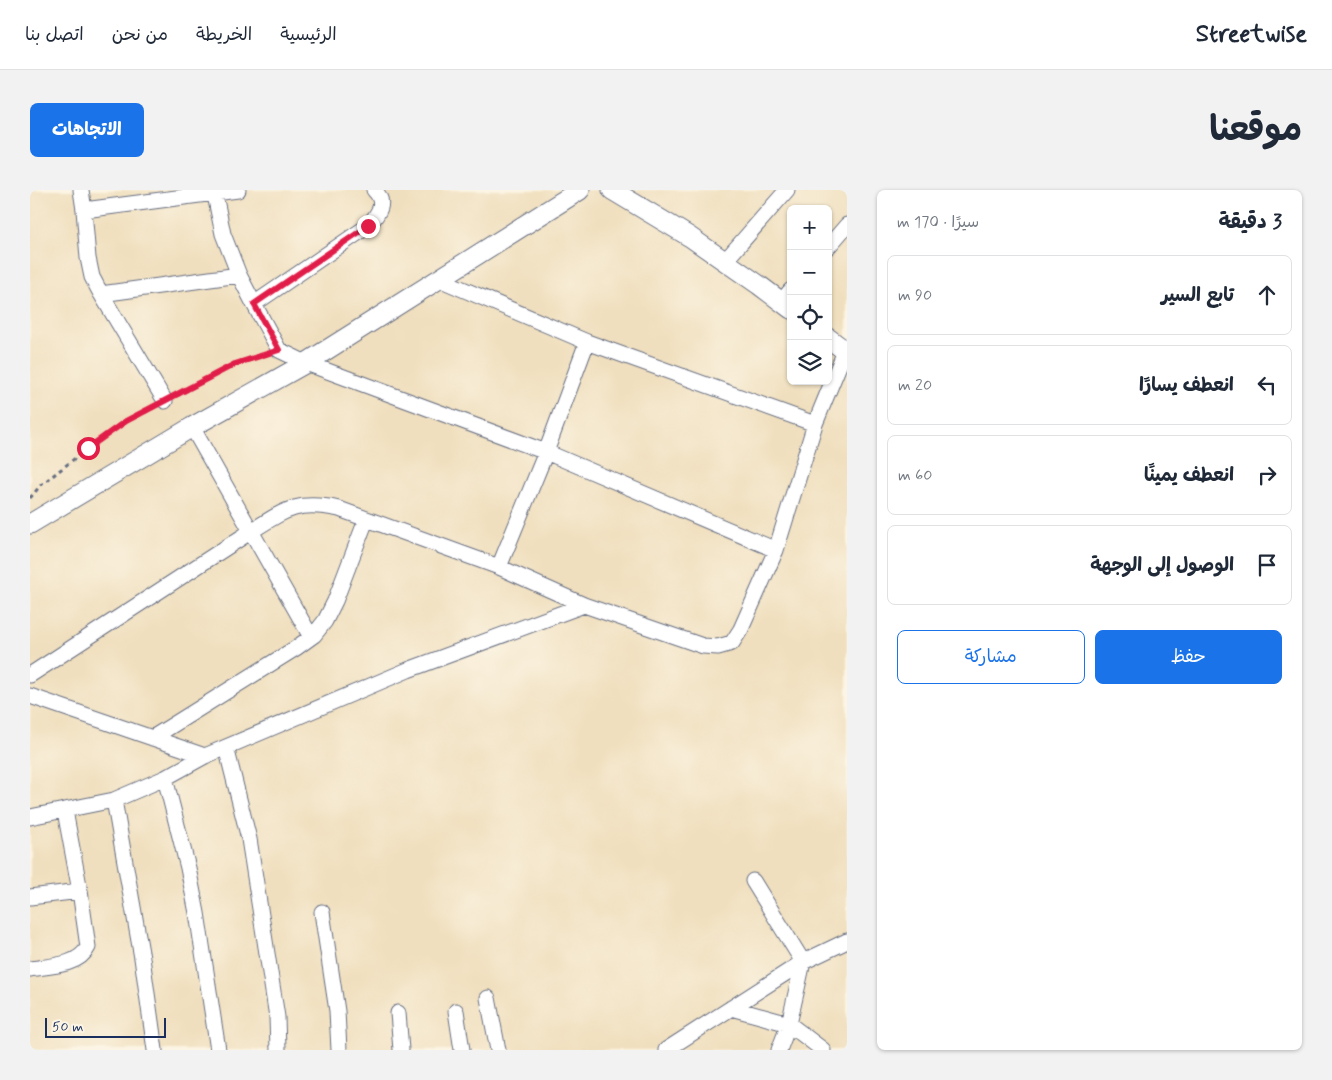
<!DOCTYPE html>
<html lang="ar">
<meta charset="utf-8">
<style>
:root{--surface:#fff;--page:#f2f2f3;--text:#1f2937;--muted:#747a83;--line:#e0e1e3;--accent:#1a73e8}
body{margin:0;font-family:Mynerve,"Playpen Sans Arabic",sans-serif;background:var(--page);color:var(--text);direction:rtl}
.controls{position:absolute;right:15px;top:15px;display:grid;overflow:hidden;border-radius:8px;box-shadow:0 1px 4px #0004}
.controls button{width:45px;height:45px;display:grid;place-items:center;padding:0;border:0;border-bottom:1px solid var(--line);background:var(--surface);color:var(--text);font:25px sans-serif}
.scale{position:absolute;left:15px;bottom:12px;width:121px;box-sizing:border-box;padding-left:5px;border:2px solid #1b2f5e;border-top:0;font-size:14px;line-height:18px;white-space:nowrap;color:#1b2f5e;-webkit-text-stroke:4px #fcf5e5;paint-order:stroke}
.stop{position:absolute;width:15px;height:15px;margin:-11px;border:4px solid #e11d48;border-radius:50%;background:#fff}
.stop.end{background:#e11d48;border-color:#fff;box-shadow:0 1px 5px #0008}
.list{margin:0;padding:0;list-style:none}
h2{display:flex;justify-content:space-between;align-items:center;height:65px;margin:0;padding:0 20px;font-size:21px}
h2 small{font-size:16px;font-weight:400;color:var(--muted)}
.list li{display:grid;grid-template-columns:32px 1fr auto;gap:15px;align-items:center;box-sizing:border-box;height:80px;margin:0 10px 10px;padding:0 10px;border:1px solid var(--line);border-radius:8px}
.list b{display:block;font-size:19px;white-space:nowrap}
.list em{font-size:16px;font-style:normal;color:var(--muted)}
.actions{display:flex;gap:10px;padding:15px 20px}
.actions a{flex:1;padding:11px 0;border:1px solid var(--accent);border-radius:8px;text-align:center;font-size:18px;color:var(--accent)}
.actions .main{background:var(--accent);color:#fff}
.icon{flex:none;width:28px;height:28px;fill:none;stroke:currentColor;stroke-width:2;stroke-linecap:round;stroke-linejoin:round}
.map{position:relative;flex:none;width:817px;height:860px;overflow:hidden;direction:ltr;border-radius:8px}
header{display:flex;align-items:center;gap:30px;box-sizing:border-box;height:70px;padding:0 25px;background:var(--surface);border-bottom:1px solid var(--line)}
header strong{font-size:24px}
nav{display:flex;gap:28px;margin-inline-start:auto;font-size:18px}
.intro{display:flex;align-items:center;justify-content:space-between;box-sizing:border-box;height:120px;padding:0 30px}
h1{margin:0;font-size:35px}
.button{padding:12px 22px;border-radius:8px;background:var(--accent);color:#fff;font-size:18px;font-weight:700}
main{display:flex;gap:30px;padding:0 30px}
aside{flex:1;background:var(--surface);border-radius:8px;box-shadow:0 1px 4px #0004}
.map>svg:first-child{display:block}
</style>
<header>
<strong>Streetwise</strong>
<nav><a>الرئيسية</a><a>الخريطة</a><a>من نحن</a><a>اتصل بنا</a></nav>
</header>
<div class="intro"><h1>موقعنا</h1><a class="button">الاتجاهات</a></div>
<main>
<aside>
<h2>3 دقيقة<small>سيرًا · 170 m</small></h2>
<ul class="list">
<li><svg class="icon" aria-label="ahead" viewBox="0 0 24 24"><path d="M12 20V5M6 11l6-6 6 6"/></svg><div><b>تابع السير</b></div><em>90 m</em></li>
<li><svg class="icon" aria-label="left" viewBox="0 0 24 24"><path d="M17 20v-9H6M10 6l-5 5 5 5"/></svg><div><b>انعطف يسارًا</b></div><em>20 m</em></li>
<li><svg class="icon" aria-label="right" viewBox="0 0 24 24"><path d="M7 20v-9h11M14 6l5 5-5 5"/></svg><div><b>انعطف يمينًا</b></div><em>60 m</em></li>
<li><svg class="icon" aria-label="arrive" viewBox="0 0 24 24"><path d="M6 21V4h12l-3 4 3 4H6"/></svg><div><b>الوصول إلى الوجهة</b></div></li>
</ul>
<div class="actions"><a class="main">حفظ</a><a>مشاركة</a></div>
</aside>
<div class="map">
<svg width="817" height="860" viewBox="0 0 817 860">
<rect width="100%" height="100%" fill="#fcf5e5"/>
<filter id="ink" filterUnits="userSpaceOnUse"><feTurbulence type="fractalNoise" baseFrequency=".02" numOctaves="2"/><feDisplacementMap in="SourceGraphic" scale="10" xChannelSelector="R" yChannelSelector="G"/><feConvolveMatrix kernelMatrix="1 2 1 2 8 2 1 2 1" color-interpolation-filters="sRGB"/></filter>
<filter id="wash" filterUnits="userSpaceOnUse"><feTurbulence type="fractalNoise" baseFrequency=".0096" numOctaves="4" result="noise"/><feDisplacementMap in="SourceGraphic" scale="20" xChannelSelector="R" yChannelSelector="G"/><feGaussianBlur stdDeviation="1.12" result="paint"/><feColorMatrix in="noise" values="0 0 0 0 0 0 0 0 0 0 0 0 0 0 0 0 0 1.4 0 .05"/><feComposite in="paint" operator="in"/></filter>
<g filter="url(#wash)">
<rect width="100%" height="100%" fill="#f0dfbe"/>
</g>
<g filter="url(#ink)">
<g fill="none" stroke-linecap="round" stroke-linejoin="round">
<defs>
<path id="minor" d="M51 0 54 20 58 68 62 87 71 104 135 211
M184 0 193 44 209 85 224 114 249 160 276 173 516 262 746 360
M54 20 208 0
M798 57 817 35
M695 71 757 0
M409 89 557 152 785 234
M71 104 209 85
M751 112 761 100
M224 114 338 36C347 25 358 13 344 0
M162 237 281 447
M469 377 516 262 557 152
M0 485 220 342C255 320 266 310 309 319L469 377 554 415 673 456 688 457 702 453 711 439 746 360 785 234 815 161
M0 506 175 566
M122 548 266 458 284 445 295 431 305 411 336 330
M196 557 219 649 247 827 248 860
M135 588 158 678 167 723 188 860
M84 610 112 768 125 860
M0 627 84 610 135 588 175 566 378 480 554 415
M723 691 773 772 759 834 749 860
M0 707 50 701 35 621
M292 722 307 821 309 860
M0 779C19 776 49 776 58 757L50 701
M458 808 468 860
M701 818 759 834 793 860
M426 821 432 860
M368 823 371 860
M636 860 773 772 817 751"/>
<path id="tertiary" d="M582 0 660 47 729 95 761 119
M798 148 817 162
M0 334 162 237 276 173 550 0"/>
</defs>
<use href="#minor" stroke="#666d80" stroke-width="17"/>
<use href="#tertiary" stroke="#666d80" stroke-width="21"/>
<path stroke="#666d80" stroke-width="3" stroke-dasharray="4 4" stroke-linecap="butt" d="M147 205 205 174 237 164
M0 308 11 295 58 258 96 231 124 217"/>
<use href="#minor" stroke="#fff" stroke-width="15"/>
<use href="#tertiary" stroke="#fff" stroke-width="19"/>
</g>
</g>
<g fill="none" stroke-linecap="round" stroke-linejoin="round" filter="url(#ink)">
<path stroke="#e11d48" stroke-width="6" d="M58 258 96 231 205 174 249 160 224 114 338 36"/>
</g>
</svg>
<div class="controls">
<button>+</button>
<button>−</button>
<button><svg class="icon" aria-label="locate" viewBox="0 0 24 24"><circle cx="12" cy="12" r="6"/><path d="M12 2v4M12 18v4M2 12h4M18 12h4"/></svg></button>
<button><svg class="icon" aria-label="layers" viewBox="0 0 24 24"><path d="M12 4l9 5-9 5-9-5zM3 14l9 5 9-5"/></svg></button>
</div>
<div class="scale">50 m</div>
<div class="stop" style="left:58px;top:258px"></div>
<div class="stop end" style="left:338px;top:36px"></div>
</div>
</main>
